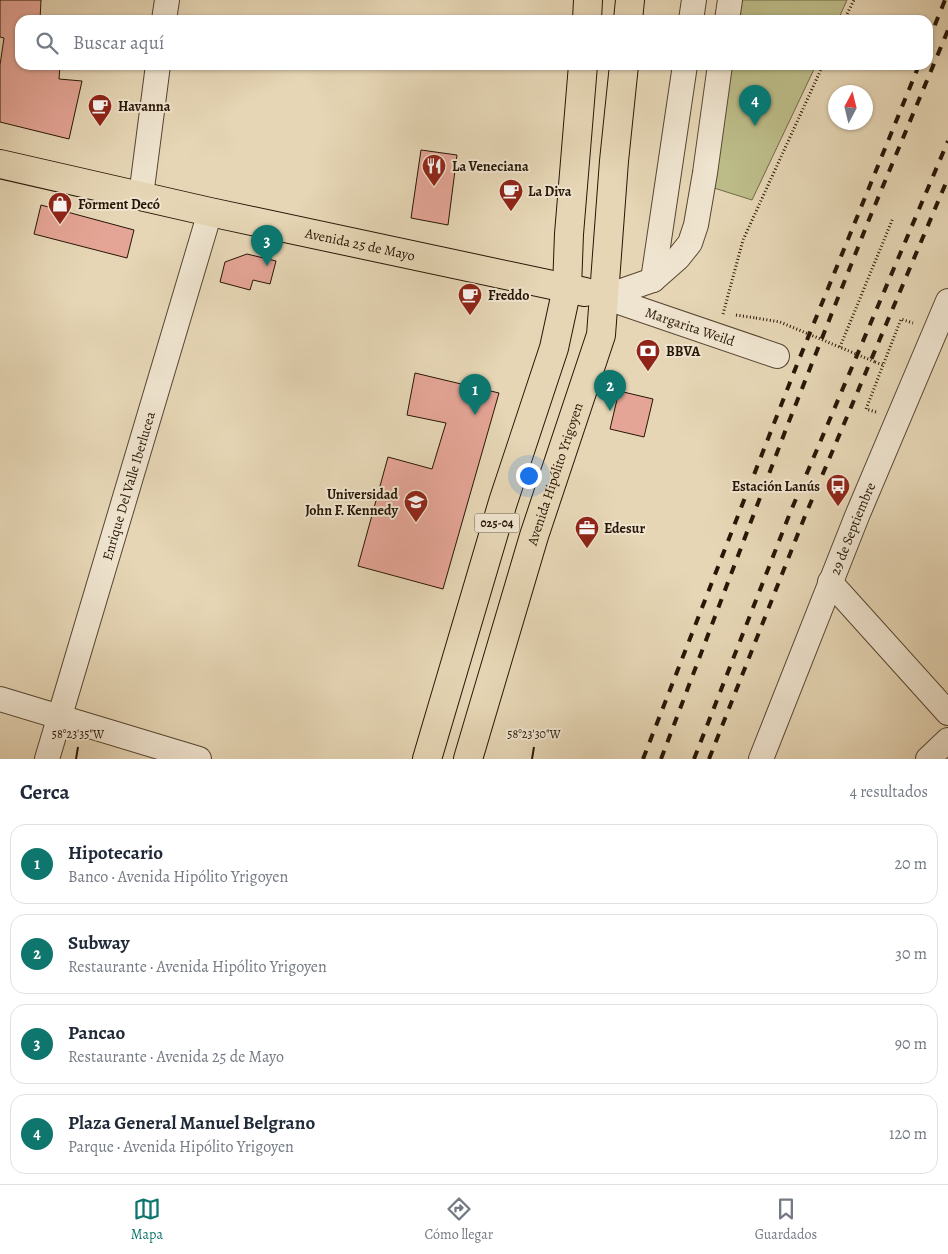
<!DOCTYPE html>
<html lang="es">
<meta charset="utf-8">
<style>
:root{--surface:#fff;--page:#f6f6f7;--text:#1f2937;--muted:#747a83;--line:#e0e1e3;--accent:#0f766e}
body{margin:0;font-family:Alegreya,serif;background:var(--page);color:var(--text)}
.compass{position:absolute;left:828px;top:85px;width:45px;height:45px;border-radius:50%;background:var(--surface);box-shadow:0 1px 4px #0004;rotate:7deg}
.you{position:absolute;left:528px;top:475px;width:18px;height:18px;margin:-12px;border:4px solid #fff;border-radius:50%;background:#1a73e8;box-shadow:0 0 0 8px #1a73e833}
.badge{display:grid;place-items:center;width:32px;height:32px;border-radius:50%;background:var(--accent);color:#fff;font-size:16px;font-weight:700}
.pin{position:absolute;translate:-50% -41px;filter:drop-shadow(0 1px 2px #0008)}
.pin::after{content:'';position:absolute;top:26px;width:18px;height:15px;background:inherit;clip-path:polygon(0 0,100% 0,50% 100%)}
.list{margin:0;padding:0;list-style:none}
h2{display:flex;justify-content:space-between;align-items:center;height:65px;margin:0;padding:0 20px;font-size:21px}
h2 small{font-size:16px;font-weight:400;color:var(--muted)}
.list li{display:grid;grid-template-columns:32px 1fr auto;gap:15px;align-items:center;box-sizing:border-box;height:80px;margin:0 10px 10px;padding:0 10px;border:1px solid var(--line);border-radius:15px}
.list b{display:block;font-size:19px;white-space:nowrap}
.list p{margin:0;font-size:16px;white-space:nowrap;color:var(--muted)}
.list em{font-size:16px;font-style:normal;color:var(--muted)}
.icon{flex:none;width:28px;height:28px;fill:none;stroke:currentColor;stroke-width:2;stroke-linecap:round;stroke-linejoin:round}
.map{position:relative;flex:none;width:948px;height:759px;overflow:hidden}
.search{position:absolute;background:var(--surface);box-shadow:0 1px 4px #0004;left:15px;right:15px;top:15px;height:55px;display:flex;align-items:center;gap:12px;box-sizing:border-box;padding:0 18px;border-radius:15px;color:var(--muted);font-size:19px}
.sheet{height:425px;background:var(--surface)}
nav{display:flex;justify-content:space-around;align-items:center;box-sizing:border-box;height:70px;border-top:1px solid var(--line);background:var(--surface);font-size:14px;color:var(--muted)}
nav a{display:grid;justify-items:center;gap:2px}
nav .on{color:var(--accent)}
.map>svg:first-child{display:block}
</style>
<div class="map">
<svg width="948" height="759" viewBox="0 0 948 759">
<rect width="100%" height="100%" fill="#e6d6b5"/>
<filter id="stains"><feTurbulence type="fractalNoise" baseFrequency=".004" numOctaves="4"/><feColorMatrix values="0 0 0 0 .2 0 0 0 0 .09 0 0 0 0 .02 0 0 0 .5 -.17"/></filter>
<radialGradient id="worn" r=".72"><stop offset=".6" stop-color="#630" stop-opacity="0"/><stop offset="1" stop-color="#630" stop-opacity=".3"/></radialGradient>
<path fill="#bcbc88" stroke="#726947" d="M742 0H847L838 20H739Z
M732 65H816L752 200 714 188Z"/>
<path fill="#e5a596" stroke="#271606" d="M0 0H41L40 20H20V65H60L59 79 82 81 69 139 0 122V65L4 38 0 37Z
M421 150 457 155 448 225 411 218Z
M41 205 134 230 127 258 34 234Z
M247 254 276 261 270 284 253 280 250 290 220 282 225 262Z
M415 373 499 393 443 589 358 566 388 457 432 469 446 423 407 415Z
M619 391 653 399 644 437 610 429Z"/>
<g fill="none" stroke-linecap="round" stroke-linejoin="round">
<defs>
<g id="minor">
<path d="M164 20 167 0"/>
<path d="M691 20 694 0"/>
<path d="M727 20 730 0"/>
<path d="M141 196 158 65"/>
<path d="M653 280 685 65"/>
<path d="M604 297 653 280 678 258 690 243 696 225 705 173 720 65"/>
<path id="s1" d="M604 297 777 356"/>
<path d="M830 582 948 713"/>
<path d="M0 699 199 759"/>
<path id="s2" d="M47 759 210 212"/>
<path id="s3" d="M761 759 857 516 948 301"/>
<path d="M928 759 948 740"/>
</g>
<g id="major">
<path d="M587 20 588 0"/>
<path d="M628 20 630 0"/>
<path id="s4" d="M0 164 210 212 585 292"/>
<path d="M427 759 503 502 554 348 567 288 569 234 583 65"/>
<path id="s5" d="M468 759 534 536 601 335 614 161 624 65"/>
</g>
</defs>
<use href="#minor" stroke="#574632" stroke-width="26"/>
<use href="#major" stroke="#271606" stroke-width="30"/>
<path stroke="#271606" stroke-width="3" stroke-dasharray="1 2.5" stroke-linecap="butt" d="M844 20 854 0
M723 314 743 240 823 65
M736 315 756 318
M840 347 893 218
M875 362 883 365
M876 412 866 409 901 319 913 323"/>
<use href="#minor" stroke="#efe4cf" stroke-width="24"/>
<use href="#major" stroke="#e6d6b5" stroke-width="28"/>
<path stroke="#271606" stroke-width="4" stroke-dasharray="9 9" stroke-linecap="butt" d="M928 42 945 0
M643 759 796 367 919 65
M661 759 786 429 868 222 948 30
M694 759 790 513 948 141
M709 759 805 516 948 178"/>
<path stroke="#271606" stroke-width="3" stroke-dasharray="1 2.5" stroke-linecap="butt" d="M756 318 780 322 875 362"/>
</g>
<path fill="none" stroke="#271606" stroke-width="2" d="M76 759 78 747M532 759 534 747"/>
<defs>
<symbol id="cafe-pin" viewBox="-11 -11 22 30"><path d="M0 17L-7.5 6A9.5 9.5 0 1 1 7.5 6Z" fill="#8f2418" stroke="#efe4cf"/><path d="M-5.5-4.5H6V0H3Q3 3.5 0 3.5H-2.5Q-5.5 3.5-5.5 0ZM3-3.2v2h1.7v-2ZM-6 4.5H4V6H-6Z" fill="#fff"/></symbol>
<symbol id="restaurant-pin" viewBox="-11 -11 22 30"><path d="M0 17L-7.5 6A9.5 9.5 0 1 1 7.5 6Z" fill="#8f2418" stroke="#efe4cf"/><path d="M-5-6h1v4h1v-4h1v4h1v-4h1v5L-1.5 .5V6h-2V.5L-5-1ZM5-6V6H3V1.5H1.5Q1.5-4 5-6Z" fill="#fff"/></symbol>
<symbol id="shop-pin" viewBox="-11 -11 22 30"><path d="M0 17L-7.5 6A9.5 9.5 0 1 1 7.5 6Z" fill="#8f2418" stroke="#efe4cf"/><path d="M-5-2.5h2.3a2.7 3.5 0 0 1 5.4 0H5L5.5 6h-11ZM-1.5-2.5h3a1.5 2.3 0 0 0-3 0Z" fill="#fff"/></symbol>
<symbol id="bank-pin" viewBox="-11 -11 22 30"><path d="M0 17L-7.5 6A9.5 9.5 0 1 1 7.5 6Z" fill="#8f2418" stroke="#efe4cf"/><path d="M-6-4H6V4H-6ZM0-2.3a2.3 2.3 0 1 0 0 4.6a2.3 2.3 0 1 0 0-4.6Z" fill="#fff"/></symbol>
<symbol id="bus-pin" viewBox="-11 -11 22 30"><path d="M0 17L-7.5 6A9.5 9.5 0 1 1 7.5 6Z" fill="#8f2418" stroke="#efe4cf"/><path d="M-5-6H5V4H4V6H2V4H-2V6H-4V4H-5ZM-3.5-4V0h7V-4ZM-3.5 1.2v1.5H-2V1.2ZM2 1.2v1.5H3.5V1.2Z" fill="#fff"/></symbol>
<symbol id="university-pin" viewBox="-11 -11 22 30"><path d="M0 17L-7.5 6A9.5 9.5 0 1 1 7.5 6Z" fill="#8f2418" stroke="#efe4cf"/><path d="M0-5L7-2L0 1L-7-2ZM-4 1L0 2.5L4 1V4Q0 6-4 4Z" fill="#fff"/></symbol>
<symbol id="office-pin" viewBox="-11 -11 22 30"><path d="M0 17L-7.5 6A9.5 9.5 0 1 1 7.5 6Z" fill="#8f2418" stroke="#efe4cf"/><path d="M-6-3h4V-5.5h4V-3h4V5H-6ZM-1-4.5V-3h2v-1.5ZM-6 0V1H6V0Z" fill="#fff"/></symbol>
</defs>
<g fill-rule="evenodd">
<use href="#cafe-pin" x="86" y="92" width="28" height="38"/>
<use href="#restaurant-pin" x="420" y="152" width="28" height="38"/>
<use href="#cafe-pin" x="497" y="177" width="28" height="38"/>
<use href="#shop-pin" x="46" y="190" width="28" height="38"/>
<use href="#cafe-pin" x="456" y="281" width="28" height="38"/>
<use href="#bank-pin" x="634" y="337" width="28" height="38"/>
<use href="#bus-pin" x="824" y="472" width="28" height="38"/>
<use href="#university-pin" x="402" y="488" width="28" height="38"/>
<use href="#office-pin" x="573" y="514" width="28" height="38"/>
</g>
<g text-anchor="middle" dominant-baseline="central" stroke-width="4" stroke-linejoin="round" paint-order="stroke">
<rect fill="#efe4cf" stroke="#635442" stroke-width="1" x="474.5" y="513.5" width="45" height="19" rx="4"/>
<g font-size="12" font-weight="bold" fill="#271606">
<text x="497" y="523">025-04</text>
</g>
<g font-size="14" font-weight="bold" fill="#271606" stroke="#efe4cf" text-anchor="start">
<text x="118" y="106">Havanna</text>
<text x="452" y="166">La Veneciana</text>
<text x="528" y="191">La Diva</text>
<text x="78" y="204">Forment Decó</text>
<text x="488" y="295">Freddo</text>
<text x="666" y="351">BBVA</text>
<text x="820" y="486" text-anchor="end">Estación Lanús</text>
<text x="398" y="494" text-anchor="end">Universidad<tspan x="398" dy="16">John F. Kennedy</tspan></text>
<text x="604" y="528">Edesur</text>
</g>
<g font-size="14" fill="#271606" stroke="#efe4cf">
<text stroke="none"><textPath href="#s4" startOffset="369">Avenida 25 de Mayo</textPath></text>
<text stroke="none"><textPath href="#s1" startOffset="91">Margarita Weild</textPath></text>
<text stroke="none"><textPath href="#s5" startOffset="298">Avenida Hipólito Yrigoyen</textPath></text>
<text stroke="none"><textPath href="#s2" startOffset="285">Enrique Del Valle Iberlucea</textPath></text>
<text stroke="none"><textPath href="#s3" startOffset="248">29 de Septiembre</textPath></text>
</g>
</g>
<g font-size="12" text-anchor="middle" fill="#271606" stroke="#efe4cf" stroke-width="4" stroke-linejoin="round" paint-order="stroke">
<text x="78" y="738">58°23'35"W</text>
<text x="534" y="738">58°23'30"W</text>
</g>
<rect width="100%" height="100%" filter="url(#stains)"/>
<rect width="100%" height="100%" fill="url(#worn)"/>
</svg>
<svg class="compass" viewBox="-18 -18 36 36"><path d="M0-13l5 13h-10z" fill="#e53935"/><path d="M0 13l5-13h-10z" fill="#747a83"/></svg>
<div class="you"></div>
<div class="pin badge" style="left:475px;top:415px">1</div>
<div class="pin badge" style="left:610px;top:411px">2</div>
<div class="pin badge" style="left:267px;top:266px">3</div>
<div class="pin badge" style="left:755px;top:126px">4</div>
<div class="search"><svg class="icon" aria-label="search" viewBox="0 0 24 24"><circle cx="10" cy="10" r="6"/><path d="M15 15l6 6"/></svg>Buscar aquí</div>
</div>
<section class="sheet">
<h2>Cerca<small>4 resultados</small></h2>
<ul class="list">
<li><span class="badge">1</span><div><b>Hipotecario</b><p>Banco · Avenida Hipólito Yrigoyen</p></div><em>20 m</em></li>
<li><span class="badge">2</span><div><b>Subway</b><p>Restaurante · Avenida Hipólito Yrigoyen</p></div><em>30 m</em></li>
<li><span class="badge">3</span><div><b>Pancao</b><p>Restaurante · Avenida 25 de Mayo</p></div><em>90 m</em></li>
<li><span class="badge">4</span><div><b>Plaza General Manuel Belgrano</b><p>Parque · Avenida Hipólito Yrigoyen</p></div><em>120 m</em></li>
</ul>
</section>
<nav>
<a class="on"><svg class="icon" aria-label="map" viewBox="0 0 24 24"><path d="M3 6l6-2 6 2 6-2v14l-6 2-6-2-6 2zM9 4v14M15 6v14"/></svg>Mapa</a>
<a><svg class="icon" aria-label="directions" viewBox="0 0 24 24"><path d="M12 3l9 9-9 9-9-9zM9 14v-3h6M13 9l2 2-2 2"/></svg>Cómo llegar</a>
<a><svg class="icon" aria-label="saved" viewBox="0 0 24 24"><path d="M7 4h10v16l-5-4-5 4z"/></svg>Guardados</a>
</nav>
